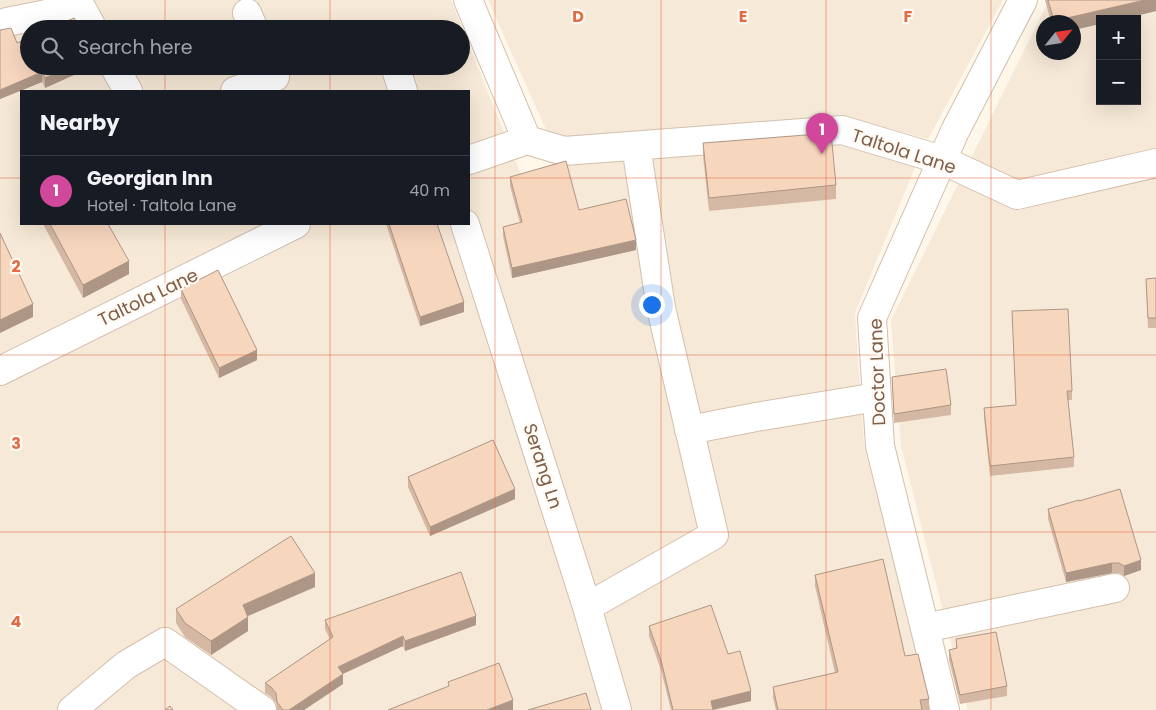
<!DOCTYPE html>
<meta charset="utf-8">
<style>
:root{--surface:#171b24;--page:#20242c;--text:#f1f3f6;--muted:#9ea1a6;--line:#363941;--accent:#f56e43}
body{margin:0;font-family:Poppins,sans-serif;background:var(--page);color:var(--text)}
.controls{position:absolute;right:15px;top:15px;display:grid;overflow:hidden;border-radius:0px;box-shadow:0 5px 20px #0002}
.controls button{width:45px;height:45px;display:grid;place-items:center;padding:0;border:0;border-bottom:1px solid var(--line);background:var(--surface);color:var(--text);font:25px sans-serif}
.compass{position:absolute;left:1036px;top:15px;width:45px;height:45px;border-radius:50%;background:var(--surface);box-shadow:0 5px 20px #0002;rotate:60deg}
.you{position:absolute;left:651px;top:304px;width:18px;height:18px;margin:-12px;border:4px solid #fff;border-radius:50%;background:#1a73e8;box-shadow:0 0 0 8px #1a73e833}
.badge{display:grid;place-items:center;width:32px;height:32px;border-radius:50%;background:var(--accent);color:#fff;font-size:16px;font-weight:700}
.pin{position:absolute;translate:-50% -41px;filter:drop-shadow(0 1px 2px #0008)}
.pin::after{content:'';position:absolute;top:26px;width:18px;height:15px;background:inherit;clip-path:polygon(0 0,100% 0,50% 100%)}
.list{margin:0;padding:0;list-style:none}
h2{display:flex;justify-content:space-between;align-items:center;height:65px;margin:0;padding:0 20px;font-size:21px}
h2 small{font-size:16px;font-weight:400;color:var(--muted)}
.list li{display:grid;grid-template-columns:32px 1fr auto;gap:15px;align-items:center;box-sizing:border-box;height:70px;padding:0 20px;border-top:1px solid var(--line)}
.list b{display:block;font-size:19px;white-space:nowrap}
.list p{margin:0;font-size:16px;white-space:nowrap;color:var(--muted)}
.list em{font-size:16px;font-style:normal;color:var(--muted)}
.icon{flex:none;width:28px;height:28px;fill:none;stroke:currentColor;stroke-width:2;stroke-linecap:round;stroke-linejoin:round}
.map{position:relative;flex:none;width:1156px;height:710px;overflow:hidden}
.search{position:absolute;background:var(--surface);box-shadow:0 5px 20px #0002;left:20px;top:20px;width:450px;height:55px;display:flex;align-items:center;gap:12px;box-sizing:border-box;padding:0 18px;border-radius:28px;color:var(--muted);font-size:19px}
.panel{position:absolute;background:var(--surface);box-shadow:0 5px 20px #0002;left:20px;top:90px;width:450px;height:135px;border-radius:0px}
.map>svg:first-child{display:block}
</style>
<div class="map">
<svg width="1156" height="710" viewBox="0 0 1156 710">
<rect width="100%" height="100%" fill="#fff7ea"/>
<path fill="#f7e9d7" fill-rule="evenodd" d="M0 0H451L522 177 577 159 843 141 916 165 855 313 864 444 931 710H0ZM29 29H461V66H29ZM21 91H469V224H21Z
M488 0H1003L928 139 838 115 551 141Z
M1049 0H1156V710H968L901 446 891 320ZM1100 19H1137V101H1100ZM1044 22H1074V52H1044Z"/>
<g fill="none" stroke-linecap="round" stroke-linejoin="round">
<defs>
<path id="minor" d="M468 0 527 140
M247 13 254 29
M0 25 7 22 81 7 93 29
M114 66 128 91
M395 66 403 91
M235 91 275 77
M469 160 527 140 564 151 842 130 942 160 1017 195 1156 163
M465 224 587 607 617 710
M0 371 296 224
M689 430 756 417 877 397
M587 607 714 535 661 308 636 146
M925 628 1115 588
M72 710 126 665 165 642 262 710
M945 710 880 446 872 318 955 131 1023 0"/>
</defs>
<use href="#minor" stroke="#d3bfad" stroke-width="30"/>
<use href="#minor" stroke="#fff" stroke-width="28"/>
</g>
<path fill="#d4b8a3" d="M1045 0H1156V11L1123 19H1100L1074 22H1051Z
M0 30 17 43 94 66 45 88 42 82 0 99Z
M703 143 836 185V199L709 211 703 156Z
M510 177 579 210 636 250 512 278 503 236V227L520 223 510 186Z
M43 224H108L129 274 83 298Z
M386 224H437L464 312 420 326Z
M1156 278V328H1148L1146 279Z
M181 289 257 360 219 378 181 299Z
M1012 311 1072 391V400H1068L1074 457V467L990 476 984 418V408L1016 405Z
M892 377 951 405V415L894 423Z
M408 477 515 499 430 536 408 487Z
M1079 501 1141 570 1124 576 1119 573H1112L1066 582 1048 519V509Z
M815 575 905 656 929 699V710H776L773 698V687L835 673 815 586Z
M315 587 248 616V631L211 655 185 637 176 623V609Z
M325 620 476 625 405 651 403 646 343 674V684L304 710H277L276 703 271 697 265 693V683L330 639 325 629Z
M649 626 728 654 751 701 714 710H671L661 670 649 636Z
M956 639 1007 686V696L960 704 949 660V650L956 648Z"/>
<path fill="#ad9685" d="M1145 0H1156V11L1123 19H1100V24L1074 30V22H1054V21Z
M72 66H94L45 88V78Z
M42 72V82L0 99V90Z
M636 240V250L512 278V268Z
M129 261V274L83 298V285Z
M464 302V312L420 326V317Z
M33 304V317L0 333V320Z
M257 350V360L219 378V368Z
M515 489V499L430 536V527Z
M1141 560V570L1124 576V566Z
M1112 563V573L1066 582V573Z
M315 573V587L243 618V605Z
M476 616V625L405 651V641Z
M248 617V631L211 655V641Z
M403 636V646L338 676V667Z
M343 674V684L304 710H289Z
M751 691V701L711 710V701Z
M513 700V710H487Z"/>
<path fill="#f7d6be" stroke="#ad9685" d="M1048 0H1145L1054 21Z
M74 18 81 29H49Z
M11 28 17 43 29 38V66H72L45 78 42 72 0 90V30Z
M831 133 836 185 709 198 703 143Z
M566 161 579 210 626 199 636 240 512 268 503 227 522 222 510 177Z
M50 224H108L129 261 83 285Z
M389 224H437L464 302 420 317Z
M0 233 33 304 0 320Z
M218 270 257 350 219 368 181 289Z
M1156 278V318H1148L1146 279Z
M1068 309 1072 391H1067L1074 457 990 466 984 408 1016 405 1012 311Z
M946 369 951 405 894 414 892 377Z
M493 440 515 489 430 527 408 477Z
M1120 489 1141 560 1124 566 1119 563H1112L1066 573 1048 509 1079 500V501Z
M291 536 315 573 243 605 248 617 211 641 185 623 176 609Z
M883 559 905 656 918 654 929 699 920 700 922 710H778L773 687 838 672 815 575Z
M461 572 476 616 405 641 403 636 338 667 343 674 289 710H283L277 702 276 693 271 687 265 683 333 637 325 620Z
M711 605 728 654 740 651 751 691 711 701 713 710H673L661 660 649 626Z
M996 632 1007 686 960 695 949 650 957 648 956 639Z
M499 663 513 700 487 710H388L449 686 448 682Z
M586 693 591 710H528Z
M170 706 173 710H165Z"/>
<path fill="none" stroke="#e36b44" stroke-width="1" stroke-opacity="0.55" d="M165 0V29M330 0V29M495 0V710M661 0V710M826 0V710M991 0V710M165 66V91M330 66V91M0 178H21M469 178H1156M165 224V710M330 224V710M0 355H1156M0 532H1156"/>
<g text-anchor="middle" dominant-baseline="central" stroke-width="4.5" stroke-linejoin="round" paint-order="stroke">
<g font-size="18" fill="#7e5d49" stroke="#fffaf3">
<text transform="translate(904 151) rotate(18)">Taltola Lane</text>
<text transform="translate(148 297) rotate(-26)">Taltola Lane</text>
<text transform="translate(877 372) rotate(-92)">Doctor Lane</text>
<text transform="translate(543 466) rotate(72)">Serang Ln</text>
</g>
</g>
<g font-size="16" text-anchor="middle" font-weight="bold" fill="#e36b44" stroke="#fffaf3" stroke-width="4.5" stroke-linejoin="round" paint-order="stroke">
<text x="578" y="22">D</text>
<text x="743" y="22">E</text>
<text x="908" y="22">F</text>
<text x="16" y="272">2</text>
<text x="16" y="449">3</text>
<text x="16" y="627">4</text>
</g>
</svg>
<div class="controls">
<button>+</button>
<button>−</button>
</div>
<svg class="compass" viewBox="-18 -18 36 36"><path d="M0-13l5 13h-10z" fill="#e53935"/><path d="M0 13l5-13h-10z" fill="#9ea1a6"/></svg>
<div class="you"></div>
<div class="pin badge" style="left:822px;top:154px;background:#d1479c">1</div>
<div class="search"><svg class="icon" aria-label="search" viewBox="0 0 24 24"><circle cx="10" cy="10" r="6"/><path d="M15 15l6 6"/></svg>Search here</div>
<section class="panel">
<h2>Nearby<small></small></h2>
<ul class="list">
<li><span class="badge" style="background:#d1479c">1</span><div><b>Georgian Inn</b><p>Hotel · Taltola Lane</p></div><em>40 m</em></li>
</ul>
</section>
</div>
